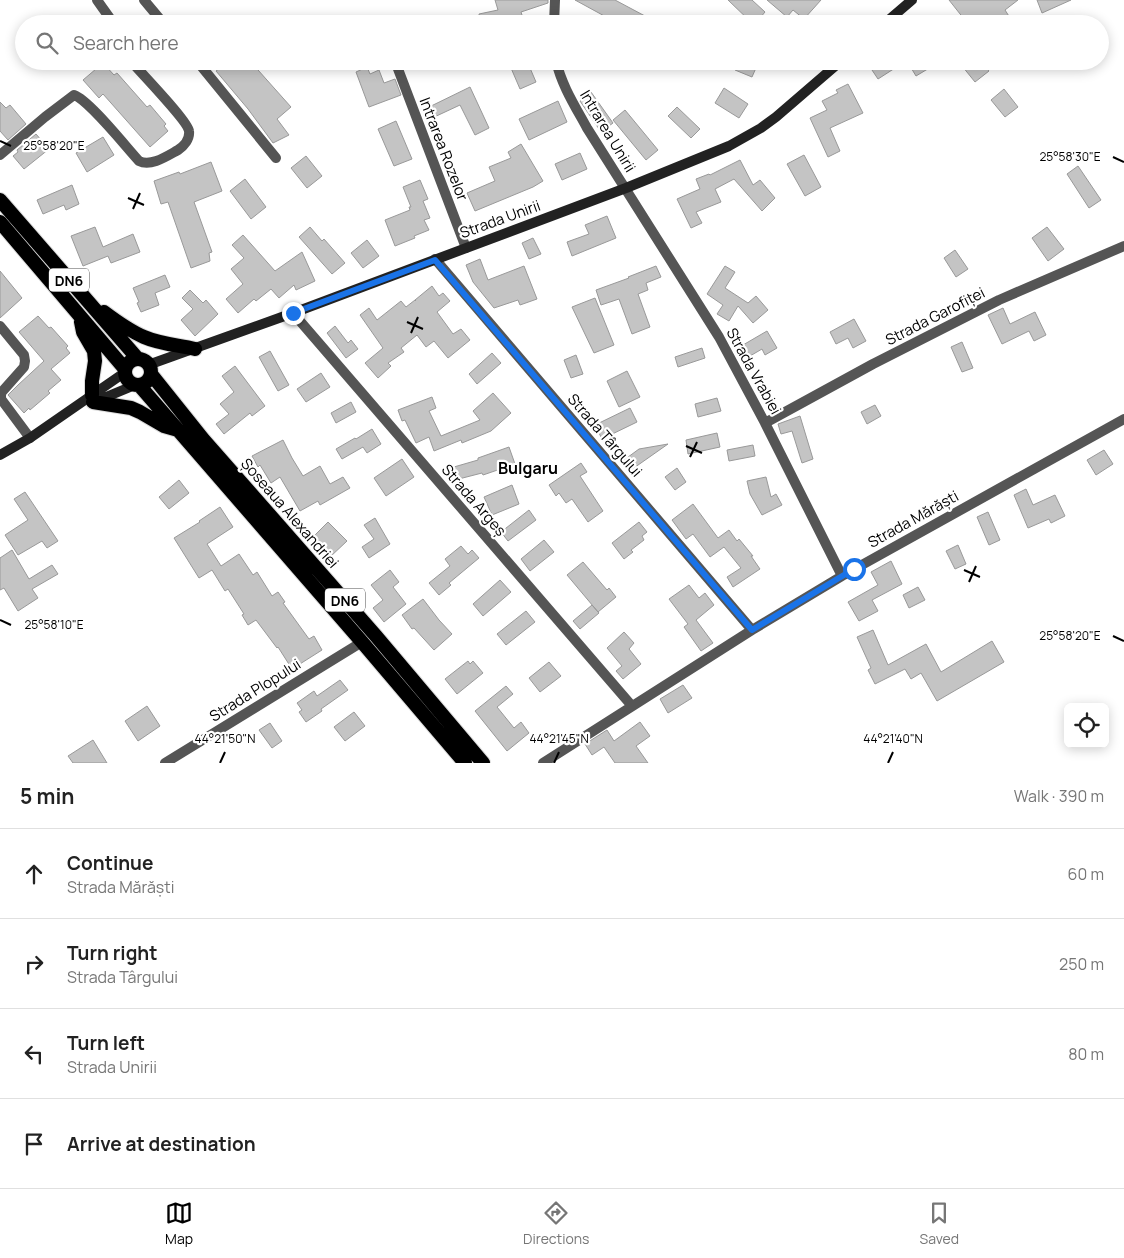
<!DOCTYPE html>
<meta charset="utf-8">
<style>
:root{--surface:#fff;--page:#f2f2f2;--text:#222;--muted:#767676;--line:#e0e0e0;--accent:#000}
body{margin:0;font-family:Manrope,sans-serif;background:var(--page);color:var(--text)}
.controls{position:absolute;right:15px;bottom:15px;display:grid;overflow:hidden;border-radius:8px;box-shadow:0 2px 12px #0003}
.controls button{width:45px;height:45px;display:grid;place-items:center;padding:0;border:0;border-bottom:1px solid var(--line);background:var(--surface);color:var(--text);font:25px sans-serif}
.stop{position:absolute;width:15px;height:15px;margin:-11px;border:4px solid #1a73e8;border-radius:50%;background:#fff}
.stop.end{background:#1a73e8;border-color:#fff;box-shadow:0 1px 5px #0008}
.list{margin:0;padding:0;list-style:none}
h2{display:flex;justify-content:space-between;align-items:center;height:65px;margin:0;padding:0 20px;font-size:21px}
h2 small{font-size:16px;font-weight:400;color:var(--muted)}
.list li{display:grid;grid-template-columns:32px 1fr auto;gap:15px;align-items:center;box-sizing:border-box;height:90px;padding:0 20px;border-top:1px solid var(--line)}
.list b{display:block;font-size:19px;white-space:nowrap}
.list p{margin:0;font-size:16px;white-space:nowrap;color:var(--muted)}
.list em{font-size:16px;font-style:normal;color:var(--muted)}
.icon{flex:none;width:28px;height:28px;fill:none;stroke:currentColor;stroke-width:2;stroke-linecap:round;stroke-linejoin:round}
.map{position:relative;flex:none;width:1124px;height:763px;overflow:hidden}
.search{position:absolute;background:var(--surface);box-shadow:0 2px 12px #0003;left:15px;right:15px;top:15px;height:55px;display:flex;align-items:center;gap:12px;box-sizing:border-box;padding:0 18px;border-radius:28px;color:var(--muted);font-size:19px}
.sheet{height:425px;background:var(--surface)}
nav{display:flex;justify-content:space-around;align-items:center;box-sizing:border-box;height:70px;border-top:1px solid var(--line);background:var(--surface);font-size:14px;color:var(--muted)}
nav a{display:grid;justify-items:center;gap:2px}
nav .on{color:var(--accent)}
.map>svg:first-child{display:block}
</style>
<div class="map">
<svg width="1124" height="763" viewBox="0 0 1124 763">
<rect width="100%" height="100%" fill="#fff"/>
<path fill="#c4c4c4" stroke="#999" d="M495 0H548V3L521 12 525 24H480L479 14 498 10Z
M575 0H615L645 16 641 24H619Z
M728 0H752L765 12 755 24H753Z
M767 0H821L804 19 793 10 787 17Z
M949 0H1018L1005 10 1014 24H968Z
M1037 0H1071L1042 13Z
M214 61H250L291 107 277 119 289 135 273 143 248 109 216 71 220 68Z
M508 61H527L536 82 520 89Z
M739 61H759L752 77 735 70Z
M879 61H906L878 79 870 67Z
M907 61H941L916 76Z
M958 61H981L989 71 975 82Z
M103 63 114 75 117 73 147 107 150 105 166 124 164 126 168 131 150 147 103 94 99 98 83 80Z
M367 67 370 74 379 70 384 83 395 79 401 95 369 107 356 72Z
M848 84 863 113 830 128 840 151 828 157 810 118 827 110 822 101 838 93 836 90Z
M470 87 489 128 475 135 460 105 430 119 425 109Z
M724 88 748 104 739 118 715 103Z
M1004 89 1018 107 1005 117 991 100Z
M591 92 613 123 601 132 580 101Z
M558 101 567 122 529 140 519 119Z
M0 102 6 108 10 105 26 124 8 140 0 131Z
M677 107 700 129 691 138 668 116Z
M625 110 658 150 646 160 613 120Z
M396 121 412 159 394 166 378 129Z
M36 134 49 149 24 169 13 156 18 152 17 150Z
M103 137 114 155 87 172 76 153Z
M521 144 543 181 533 187 475 211 467 193 495 181 489 167 511 158 508 152Z
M580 153 587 169 562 180 555 164Z
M804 155 821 187 805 196 787 164Z
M306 156 322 176 307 188 291 168Z
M740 160 753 185 760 180 775 198 762 211 734 179 715 189 721 202 696 212 702 223 691 228 677 199 700 189 696 179 709 174 710 175Z
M211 162 222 191 194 202 212 252 209 253 210 261 191 268 168 202 161 204 154 181 179 172 180 174Z
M1078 166 1101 200 1089 208 1067 174Z
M245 179 266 207 251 219 230 191Z
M420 180 428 199 423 201 430 218 424 220 429 230 414 236 415 238 395 246 385 220 410 210 409 207H411L403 187Z
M72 185 79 204 66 210 64 205 43 214 37 200Z
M607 216 616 238 572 256 567 242 589 234 585 225Z
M95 227 103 247 133 234 140 252 111 263 108 256 83 266 71 236Z
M310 227 322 241 324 239 345 263 332 274 299 237Z
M1047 227 1064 249 1048 261 1032 238Z
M243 235 275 271 302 252 315 281 296 290 294 285 279 298 271 289 256 301 254 299 238 313 226 299 243 284 231 269 244 258 232 245Z
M533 238 541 254 529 259 522 243Z
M367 240 379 256 363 268 351 253Z
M955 250 968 269 956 277 944 258Z
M480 259 488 280 524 266 537 299 520 305 518 300 494 308 473 282 466 265Z
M656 266 661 277 646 283 648 290 638 294 650 327 632 334 619 299 601 305 596 290 629 278 628 277Z
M725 266 735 272 725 288 748 303 756 296 768 310 753 323 738 306 729 321 717 314 723 305 707 294Z
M0 271 22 298 0 318Z
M165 275 170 287 155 293 159 305 141 312 137 303 139 302 133 288Z
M432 286 439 296 443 293 450 301 437 312 453 334 461 329 470 340 448 358 434 341 426 347 417 335 401 348 404 352 388 363 391 366 378 378 365 363 383 348 360 315 369 308 377 320 401 301 406 307 415 300 416 301 415 300Z
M190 290 203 303 206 300 218 314 195 336 181 320 193 309 182 298Z
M595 298 614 345 594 353 572 307Z
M1003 308 1010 324 1035 312 1046 335 1034 341 1029 331 1002 344 988 315Z
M38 316 49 328 51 327 68 346 66 348 70 353 51 369 61 380 48 391 50 393 30 410 29 408 24 413 8 395 18 385 44 361 19 332Z
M854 319 866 341 853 348 848 338 836 344 830 332Z
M335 326 348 343 351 340 358 349 346 358 327 333Z
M767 331 777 348 765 355 762 349 750 356 743 345Z
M962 342 973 368 962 372 951 347Z
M702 348 705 358 678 367 675 357Z
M270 351 289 385 278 391 259 357Z
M492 353 501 363 477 384 469 374Z
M576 355 583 374 571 378 564 360Z
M235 366 265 406 252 416 250 413 224 434 216 424 229 414 220 404 234 392 222 376Z
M627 371 640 397 619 407 607 381Z
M321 373 330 387 306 402 297 389Z
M493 393 511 413 491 431 462 443 461 440 434 451 429 437 416 443 405 420 402 421 398 410 432 397 436 408 429 411 441 436 480 420 473 411Z
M717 398 721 411 698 417 695 404Z
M351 402 356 412 336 423 331 413Z
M875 405 881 416 867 424 861 412Z
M630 408 637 422 602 439 595 425Z
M800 416 813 459 802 463 792 431 781 434 778 424Z
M372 429 381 444 367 453 363 447 342 459 336 449 355 438 356 439Z
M717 433 720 447 688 454 686 440Z
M283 440 292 458 303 476 320 466 330 484 343 477 350 488 320 505 318 501 300 511 280 477 271 483 260 465 258 467 252 456Z
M668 444 631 470 624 460 639 449Z
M753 445 755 456 729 461 727 450Z
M509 447 515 464 483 475 482 473 451 481 447 469 478 460V458Z
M1104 450 1113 464 1096 475 1087 460Z
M402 459 414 477 386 496 374 478Z
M581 463 587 472 580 476 603 511 588 522 572 499 566 503 559 493 556 496 549 485Z
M677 468 686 482 675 490 665 477Z
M766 477 771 497 776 494 782 505 762 515 750 494 747 481Z
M179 480 189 493 169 509 159 497Z
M512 485 519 504 492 515 484 497Z
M1026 489 1033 505 1055 495 1065 516 1051 523 1049 519 1028 528 1014 495Z
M25 492 58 541 47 548 42 541 18 555 5 535 28 520 14 499Z
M693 504 718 538 729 530 737 541 739 539 753 556H751L760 569 733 587 727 577 741 568 724 547 710 557 693 534 686 539 672 520Z
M220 507 233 527 207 544 221 566 239 554 253 575 257 572 272 596 278 592 285 602 283 603 309 639 314 636 322 650 292 669 278 647 277 648 256 620 248 625 242 615 244 614 228 589 225 591 212 570 199 578 174 538 200 522 199 521Z
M529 510 536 520 508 541 501 532Z
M988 512 1000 540 989 545 977 517Z
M375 518 390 544 369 558 362 547 374 539 364 525Z
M328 522 347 541 330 557 312 538Z
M639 522 647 532 642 536 644 540 631 550 633 552 624 559 612 543Z
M544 540 554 552 530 571 521 559Z
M958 545 966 564 955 569 946 551Z
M461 546 468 554 472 550 479 558 449 583 451 585 439 595 429 583 450 566 445 559Z
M12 550 29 579 52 565 58 574 32 589 38 598 18 611 4 588 0 590V558Z
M891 561 902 584 872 600 878 611 859 621 848 602 878 585 871 572Z
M583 562 607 590 609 588 616 597 598 612 567 575Z
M390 570 399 582 393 587 406 604 384 622 373 608 383 600 371 585Z
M500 580 511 592 483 616 473 604Z
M689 585 699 598 705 593 714 605 696 620 713 643 701 651 684 627 688 624 669 599Z
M918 587 925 600 909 608 903 595Z
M423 599 439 620 452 634 434 650 414 628 412 629 402 615Z
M592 605 599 613 580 629 573 621Z
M526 611 535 622 506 645 497 634Z
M873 630 888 665 926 644 941 672 992 641 1004 662 937 701 921 673 911 679 905 669 875 684 868 670 871 668 857 637Z
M624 632 634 643 629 649 641 664 623 679 616 671 622 666 607 648Z
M468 661 470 664 473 661 483 673 457 694 445 679Z
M549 662 561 676 540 692 529 678Z
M340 680 348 690 321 709 322 711 306 722 299 712 302 710 297 703 314 691 317 696Z
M683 685 692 698 668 713 660 699Z
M506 686 513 694 497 707 514 728 521 722 529 733 507 751 475 711Z
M147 706 160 726 138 741 125 721Z
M354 712 365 726 345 741 334 727Z
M640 722 650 736 636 746 648 763H615L604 747 592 755 585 744 607 730 614 741Z
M270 723 282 741 272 748 259 730Z
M93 740 107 763H73L68 756Z"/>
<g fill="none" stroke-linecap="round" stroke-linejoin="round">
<defs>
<path id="trunk" d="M0 200 138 359
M0 222 125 369
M104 312C116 321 130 331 144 337 160 344 178 345 195 349
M81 322 83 332 94 351 95 361 92 381V395
M125 372a13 13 0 1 1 26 0a13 13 0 1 1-26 0Z
M151 374 203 439 376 636 483 763
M139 385 362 642 465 763
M93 402 131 408 140 412 164 426 178 430"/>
</defs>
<use href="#trunk" stroke="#dbdbdb" stroke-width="16"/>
<path stroke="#555" stroke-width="10" d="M97 0 114 24
M144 0 164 24
M554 24 555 0
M197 61 276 158
M395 61 466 248
M556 61C562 86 575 106 587 128L719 337 765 423 842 576
M0 155 45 117 74 95C89 100 126 147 139 161 151 167 167 156 178 150 184 146 190 139 189 131 188 121 140 72 131 61
M435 259 752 630
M293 313 632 706
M0 326 24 355 25 361 24 367 1 393V399L30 438
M765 423 873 364 999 300 1124 246
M165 763 362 642
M543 763 752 630 842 576 1124 419"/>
<path stroke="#222" stroke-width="10" d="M884 24 912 0
M148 365 293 313 626 188 729 146 761 128 776 117 841 61
M94 402 135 385
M0 455 30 438 124 373"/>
<use href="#trunk" stroke="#000" stroke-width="14"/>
</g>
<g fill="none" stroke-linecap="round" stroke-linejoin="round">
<path stroke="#1a73e8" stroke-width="6" d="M293 313 435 260 752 630 854 569"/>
</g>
<path fill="none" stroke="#000" stroke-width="2" d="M0 141 11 146M1113 157 1124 162M128 198 144 205M133 209 140 193M407 322 423 329M411 333 418 317M686 446 702 453M690 457 697 442M964 570 980 577M969 582 976 566M0 620 11 625M1113 636 1124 641M220 763 225 752M554 763 559 752M888 763 893 752"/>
<g text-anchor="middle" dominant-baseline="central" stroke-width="4.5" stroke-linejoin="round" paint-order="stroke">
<g fill="#fff" stroke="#4c4c4c" stroke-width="1">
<rect x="49" y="268.5" width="40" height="23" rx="4"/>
<rect x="325" y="588.5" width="40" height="23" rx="4"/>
</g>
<g font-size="14" font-weight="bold" fill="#000">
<text x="69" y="280">DN6</text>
<text x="345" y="600">DN6</text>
</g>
<g font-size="15" fill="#000" stroke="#fff">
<text transform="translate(608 131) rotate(59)">Intrarea Unirii</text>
<text transform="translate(444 149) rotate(69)">Intrarea Rozelor</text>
<text transform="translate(500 219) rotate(-20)">Strada Unirii</text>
<text transform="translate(935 316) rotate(-27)">Strada Garofiței</text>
<text transform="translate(754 371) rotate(61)">Strada Vrabiei</text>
<text transform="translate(605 435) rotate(49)">Strada Târgului</text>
<text transform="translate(474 500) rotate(49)">Strada Argeș</text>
<text transform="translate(290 513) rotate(49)">Șoseaua Alexandriei</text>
<text transform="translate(913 519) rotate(-29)">Strada Mărăști</text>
<text transform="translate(255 690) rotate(-32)">Strada Plopului</text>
</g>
<g font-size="16" font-weight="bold" fill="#000" stroke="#fff">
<text x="528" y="468">Bulgaru</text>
</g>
</g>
<g font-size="12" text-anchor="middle" fill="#000" stroke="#fff" stroke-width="4.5" stroke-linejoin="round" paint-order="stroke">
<text x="54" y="150">25°58'20"E</text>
<text x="1070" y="161">25°58'30"E</text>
<text x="54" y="629">25°58'10"E</text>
<text x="1070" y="640">25°58'20"E</text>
<text x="225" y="743">44°21'50"N</text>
<text x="559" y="743">44°21'45"N</text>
<text x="893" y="743">44°21'40"N</text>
</g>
</svg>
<div class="controls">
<button><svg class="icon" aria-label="locate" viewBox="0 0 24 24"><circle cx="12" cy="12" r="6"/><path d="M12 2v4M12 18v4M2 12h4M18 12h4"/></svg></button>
</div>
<div class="stop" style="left:854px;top:569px"></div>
<div class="stop end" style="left:293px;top:313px"></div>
<div class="search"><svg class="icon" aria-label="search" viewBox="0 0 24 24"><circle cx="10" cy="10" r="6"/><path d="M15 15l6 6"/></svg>Search here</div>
</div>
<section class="sheet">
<h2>5 min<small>Walk · 390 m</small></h2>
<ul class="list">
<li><svg class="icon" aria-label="ahead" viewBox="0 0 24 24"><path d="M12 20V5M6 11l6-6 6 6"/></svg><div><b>Continue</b><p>Strada Mărăști</p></div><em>60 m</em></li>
<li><svg class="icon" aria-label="right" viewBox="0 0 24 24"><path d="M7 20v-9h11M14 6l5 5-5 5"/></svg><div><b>Turn right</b><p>Strada Târgului</p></div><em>250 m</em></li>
<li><svg class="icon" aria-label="left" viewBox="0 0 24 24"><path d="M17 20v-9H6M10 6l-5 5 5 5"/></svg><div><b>Turn left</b><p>Strada Unirii</p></div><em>80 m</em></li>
<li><svg class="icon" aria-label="arrive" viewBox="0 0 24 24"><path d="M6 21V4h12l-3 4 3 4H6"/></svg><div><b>Arrive at destination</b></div></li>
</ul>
</section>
<nav>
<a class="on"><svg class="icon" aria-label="map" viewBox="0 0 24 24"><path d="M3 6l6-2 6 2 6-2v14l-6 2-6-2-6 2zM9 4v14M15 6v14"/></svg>Map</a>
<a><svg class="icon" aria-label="directions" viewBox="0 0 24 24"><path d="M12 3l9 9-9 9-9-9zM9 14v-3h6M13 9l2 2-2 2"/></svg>Directions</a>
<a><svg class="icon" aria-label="saved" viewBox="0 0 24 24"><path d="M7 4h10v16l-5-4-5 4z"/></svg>Saved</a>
</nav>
